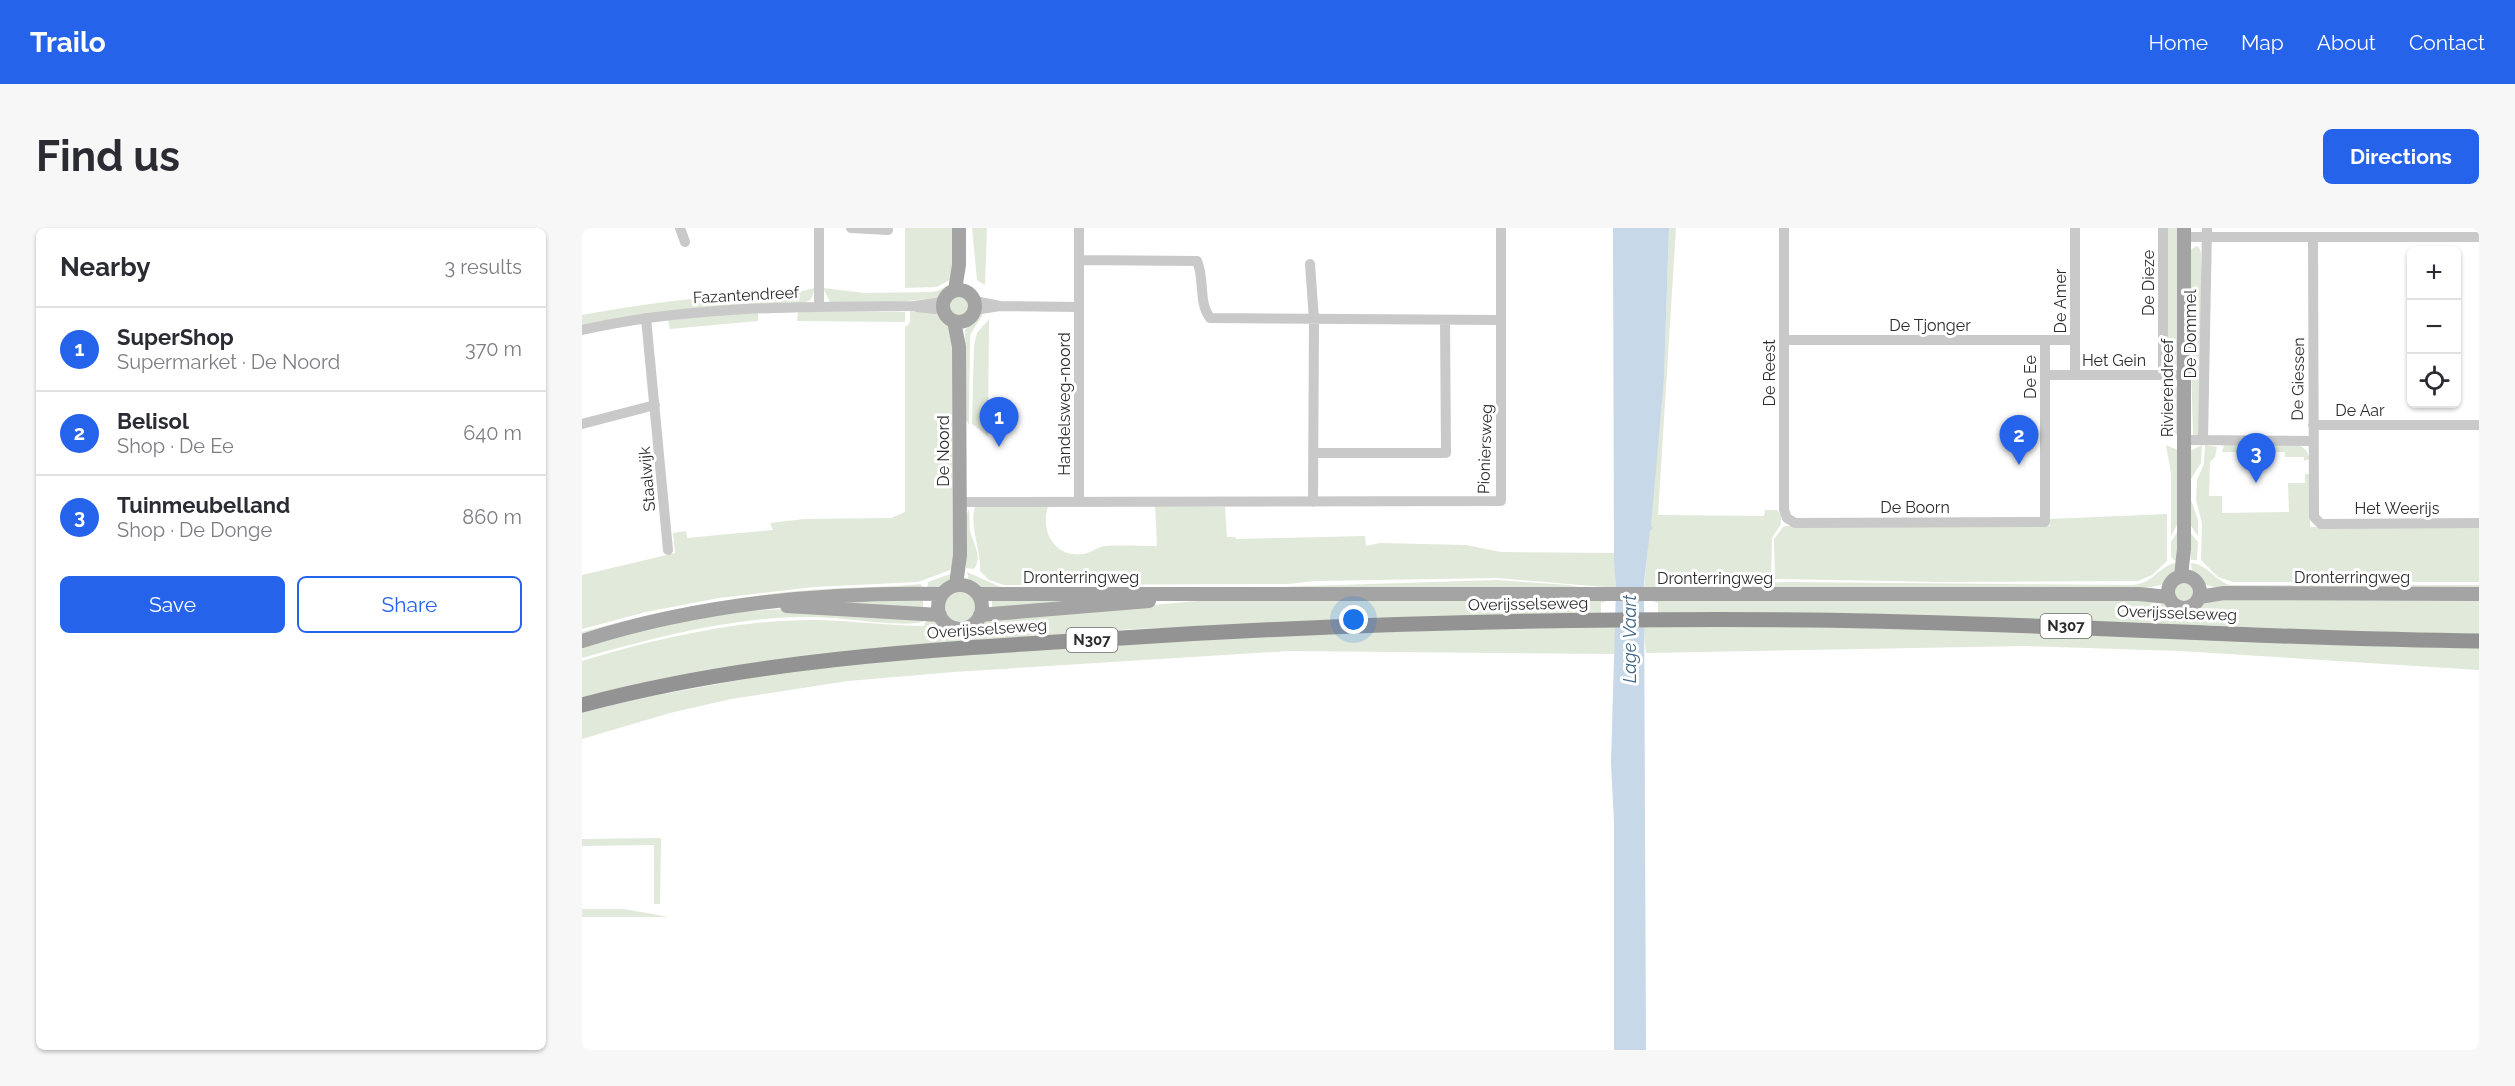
<!DOCTYPE html>
<meta charset="utf-8">
<style>
:root{--surface:#fff;--page:#f7f7f7;--text:#2b2b33;--muted:#7c7c81;--line:#e1e1e2;--accent:#2563eb}
body{margin:0;font-family:Raleway,sans-serif;background:var(--page);color:var(--text)}
.controls{position:absolute;right:18px;top:18px;display:grid;overflow:hidden;border-radius:9px;box-shadow:0 2px 4px #0004}
.controls button{width:54px;height:54px;display:grid;place-items:center;padding:0;border:0;border-bottom:2px solid var(--line);background:var(--surface);color:var(--text);font:30px sans-serif}
.you{position:absolute;left:772px;top:392px;width:21px;height:21px;margin:-15px;border:4px solid #fff;border-radius:50%;background:#1a73e8;box-shadow:0 0 0 9px #1a73e833}
.badge{display:grid;place-items:center;width:39px;height:39px;border-radius:50%;background:var(--accent);color:#fff;font-size:20px;font-weight:700}
.pin{position:absolute;translate:-50% -50px;filter:drop-shadow(0 2px 3px #0008)}
.pin::after{content:'';position:absolute;top:32px;width:21px;height:18px;background:inherit;clip-path:polygon(0 0,100% 0,50% 100%)}
.list{margin:0;padding:0;list-style:none}
h2{display:flex;justify-content:space-between;align-items:center;height:78px;margin:0;padding:0 24px;font-size:26px}
h2 small{font-size:20px;font-weight:400;color:var(--muted)}
.list li{display:grid;grid-template-columns:39px 1fr auto;gap:18px;align-items:center;box-sizing:border-box;height:84px;padding:0 24px;border-top:2px solid var(--line)}
.list b{display:block;font-size:22px;white-space:nowrap}
.list p{margin:0;font-size:20px;white-space:nowrap;color:var(--muted)}
.list em{font-size:20px;font-style:normal;color:var(--muted)}
.actions{display:flex;gap:12px;padding:18px 24px}
.actions a{flex:1;padding:14px 0;border:2px solid var(--accent);border-radius:9px;text-align:center;font-size:21px;color:var(--accent)}
.actions .main{background:var(--accent);color:#fff}
.icon{flex:none;width:33px;height:33px;fill:none;stroke:currentColor;stroke-width:2;stroke-linecap:round;stroke-linejoin:round}
.map{position:relative;flex:none;width:1897px;height:822px;overflow:hidden;border-radius:9px}
header{display:flex;align-items:center;gap:36px;box-sizing:border-box;height:84px;padding:0 30px;background:var(--accent);color:#fff}
header strong{font-size:28px}
nav{display:flex;gap:33px;margin-inline-start:auto;font-size:21px}
.intro{display:flex;align-items:center;justify-content:space-between;box-sizing:border-box;height:144px;padding:0 36px}
h1{margin:0;font-size:42px}
.button{padding:15px 27px;border-radius:9px;background:var(--accent);color:#fff;font-size:21px;font-weight:700}
main{display:flex;gap:36px;padding:0 36px}
aside{flex:1;background:var(--surface);border-radius:9px;box-shadow:0 2px 4px #0004}
.map>svg:first-child{display:block}
</style>
<header>
<strong>Trailo</strong>
<nav><a>Home</a><a>Map</a><a>About</a><a>Contact</a></nav>
</header>
<div class="intro"><h1>Find us</h1><a class="button">Directions</a></div>
<main>
<aside>
<h2>Nearby<small>3 results</small></h2>
<ul class="list">
<li><span class="badge">1</span><div><b>SuperShop</b><p>Supermarket · De Noord</p></div><em>370 m</em></li>
<li><span class="badge">2</span><div><b>Belisol</b><p>Shop · De Ee</p></div><em>640 m</em></li>
<li><span class="badge">3</span><div><b>Tuinmeubelland</b><p>Shop · De Donge</p></div><em>860 m</em></li>
</ul>
<div class="actions"><a class="main">Save</a><a>Share</a></div>
</aside>
<div class="map">
<svg width="1897" height="822" viewBox="0 0 1897 822">
<rect width="100%" height="100%" fill="#fff"/>
<path fill="#e1e9da" d="M323 0H371V50L355 59 323 60Z
M390 0H405L403 57 395 52Z
M1087 0H1094L1076 287 1182 288 1183 282H1195L1199 287V296L1190 310 1189 352 1119 353 1062 360 1082 151Z
M1584 0H1596V130L1595 138 1587 143 1584 141Z
M1614 18 1617 19 1619 25 1620 199 1619 207H1611L1606 24Z
M371 54 366 62 356 70 304 75 248 74 241 60 283 65 349 64 356 63Z
M233 60 229 71 223 75 0 98V87C73 73 145 66 220 63Z
M367 79a10 10 0 1 1 20 0a10 10 0 1 1-20 0Z
M176 83V93L88 101 86 92Z
M216 83 323 84V94L215 93Z
M328 83C348 84 361 84 371 103V341L336 354 232 359 137 370 64 384 0 401V347L93 325 91 305 104 303 105 310 191 302 188 295 222 291 309 290 323 284V99L328 95Z
M401 86 388 107 387 196 383 191V102L396 87Z
M407 91 406 208 390 196 392 117 395 105Z
M1584 152 1591 153 1598 164 1596 206 1584 209Z
M1584 217 1596 222V295L1589 308V245Z
M1620 217 1619 235 1609 251 1606 232 1608 223Z
M1623 217 1635 219 1633 229 1628 234 1627 268H1640V285L1707 284 1706 255H1723V246H1726L1728 248V299L1897 298V354H1651L1636 349 1619 332 1620 295 1614 272 1615 252 1622 236Z
M1642 217H1717L1724 222 1728 231 1722 233V229H1703V224H1640Z
M1609 272 1616 292V308L1607 295Z
M573 278 643 279 645 309H653L654 311 783 308 784 318 798 315 884 317 919 324 1032 325 1034 360 915 350 733 353 706 356 422 357 407 352 398 343C399 321 387 297 393 279H466C458 303 473 330 501 326 509 325 515 319 523 318 540 317 558 318 575 318Z
M387 282C388 289 387 296 388 303 391 315 401 329 392 341L384 340C384 325 376 295 387 282Z
M1585 286V333L1570 347 1556 353 1360 354 1193 351 1192 311 1202 298H1468V291Z
M1597 301 1596 332H1592L1589 329V314Z
M1607 303 1616 314 1615 332H1609Z
M1596 335C1592 361 1568 359 1547 361L1081 363 1119 356 1204 354 1551 357C1573 355 1579 335 1596 335Z
M1609 335C1625 336 1632 352 1648 357H1897V363L1644 360C1627 359 1610 356 1609 335Z
M385 344 421 360 694 359 914 352 987 357 1013 363 397 361 387 353Z
M371 345C368 360 359 361 345 363L346 354Z
M1592 364a10 10 0 1 1 20 0a10 10 0 1 1-20 0Z
M339 356 341 364 244 366 0 408V404C71 384 142 370 216 363 257 359 298 360 339 356Z
M362 379a16 16 0 1 1 32 0a16 16 0 1 1-32 0Z
M564 368 410 384V369Z
M341 369V384L283 379 238 371Z
M1025 370V373L1019 375V387L551 401 414 413 0 471V433C73 411 154 392 231 392 268 392 305 398 342 398L345 390C371 395 374 415 401 392L627 372Z
M1070 370H1557L1585 373 1600 383 1628 372 1897 370V409L1678 402 1628 397 1612 399 1076 387V375L1070 373Z
M202 381 342 389V393C328 400 269 391 251 390 167 384 80 408 0 430V417C66 398 134 384 202 381Z
M1034 396 1032 426 707 423 372 444 266 453 149 471 88 485 0 511V481L228 439 553 413Z
M1189 396 1897 418V442L1598 423 1443 418 1064 425 1061 397Z
M79 610 78 676H72V617L0 618V611Z
M0 681H42L87 689H0Z"/>
<path fill="#c7d8e8" d="M1031 0H1087L1082 151 1069 298 1071 300 1068 303 1062 355 1064 822H1032V594L1029 535 1034 360 1032 334Z"/>
<g fill="none" stroke-linecap="round" stroke-linejoin="round">
<path stroke="#c9c9c9" stroke-width="10" d="M98 0 103 14
M237 0V79
M269 0 306 2
M497 0V274
M1202 0V282L1205 290 1213 295 1463 294V112
M1581 0V147
M1602 9H1897
M1731 10 1732 289 1739 296 1897 295
M497 32 615 33C623 51 616 74 628 90L919 92
M728 36 732 92 731 274
M393 73 418 78 497 79
M335 79 362 82
M393 82 418 78
M64 90 86 322
M0 102C109 77 221 79 332 78L361 74
M1202 112H1493
M1463 147H1602
M1493 147V0
M0 196 73 177
M1731 197H1897
M1602 212 1731 213
M1621 212 1625 0
M731 225H864L863 92
M378 274 919 273V0"/>
<path stroke="#a4a4a4" stroke-width="14" d="M361 78a16 16 0 1 1 32 0a16 16 0 1 1-32 0Z
M373 62 377 37V0
M372 93 377 119 378 327 374 357
M1599 348 1602 321V0
M1586 364a16 16 0 1 1 32 0a16 16 0 1 1-32 0Z
M356 379a22 22 0 1 1 44 0a22 22 0 1 1-44 0Z
M396 366H1557L1587 369
M1617 369 1642 365 1897 366
M205 378 358 387
M398 387 567 373
M0 413C115 376 240 364 360 366"/>
<path stroke="#939393" stroke-width="15" d="M0 477C176 430 359 421 540 410 769 395 999 390 1228 392 1451 394 1674 411 1897 413"/>
</g>
<g text-anchor="middle" dominant-baseline="central" stroke-width="6" stroke-linejoin="round" paint-order="stroke">
<g fill="#fff" stroke="#6b6b6b" stroke-width="1.5">
<rect x="1458.5" y="386" width="51" height="24" rx="4.5"/>
<rect x="484.5" y="400" width="51" height="24" rx="4.5"/>
</g>
<g font-size="15" font-weight="bold" fill="#2c2c2c">
<text x="1484" y="398">N307</text>
<text x="510" y="412">N307</text>
</g>
<g font-size="16" fill="#2c2c2c" stroke="#fff">
<text transform="translate(1566 55) rotate(-90)">De Dieze</text>
<text transform="translate(164 67) rotate(-3)">Fazantendreef</text>
<text transform="translate(1478 73) rotate(-90)">De Amer</text>
<text x="1348" y="97">De Tjonger</text>
<text transform="translate(1608 106) rotate(-90)">De Dommel</text>
<text x="1532" y="132">Het Gein</text>
<text transform="translate(1187 145) rotate(-90)">De Reest</text>
<text transform="translate(1448 149) rotate(-90)">De Ee</text>
<text transform="translate(1716 151) rotate(-89)">De Giessen</text>
<text transform="translate(1585 160) rotate(-90)">Rivierendreef</text>
<text transform="translate(482 176) rotate(-90)">Handelsweg-noord</text>
<text x="1778" y="182">De Aar</text>
<text transform="translate(903 221) rotate(-88)">Pioniersweg</text>
<text transform="translate(361 223) rotate(-90)">De Noord</text>
<text transform="translate(65 251) rotate(-95)">Staalwijk</text>
<text x="1333" y="279">De Boorn</text>
<text x="1815" y="280">Het Weerijs</text>
<text x="499" y="349">Dronterringweg</text>
<text x="1770" y="349">Dronterringweg</text>
<text x="1133" y="350">Dronterringweg</text>
<text transform="translate(946 376) rotate(-1)">Overijsselseweg</text>
<text transform="translate(1595 385) rotate(2)">Overijsselseweg</text>
<text transform="translate(405 401) rotate(-4)">Overijsselseweg</text>
</g>
<g font-size="18" font-style="italic" fill="#3f6689" stroke="#fff">
<text transform="translate(1047 411) rotate(-90)">Lage Vaart</text>
</g>
</g>
</svg>
<div class="controls">
<button>+</button>
<button>−</button>
<button><svg class="icon" aria-label="locate" viewBox="0 0 24 24"><circle cx="12" cy="12" r="6"/><path d="M12 2v4M12 18v4M2 12h4M18 12h4"/></svg></button>
</div>
<div class="you"></div>
<div class="pin badge" style="left:417px;top:219px">1</div>
<div class="pin badge" style="left:1437px;top:237px">2</div>
<div class="pin badge" style="left:1674px;top:255px">3</div>
</div>
</main>
